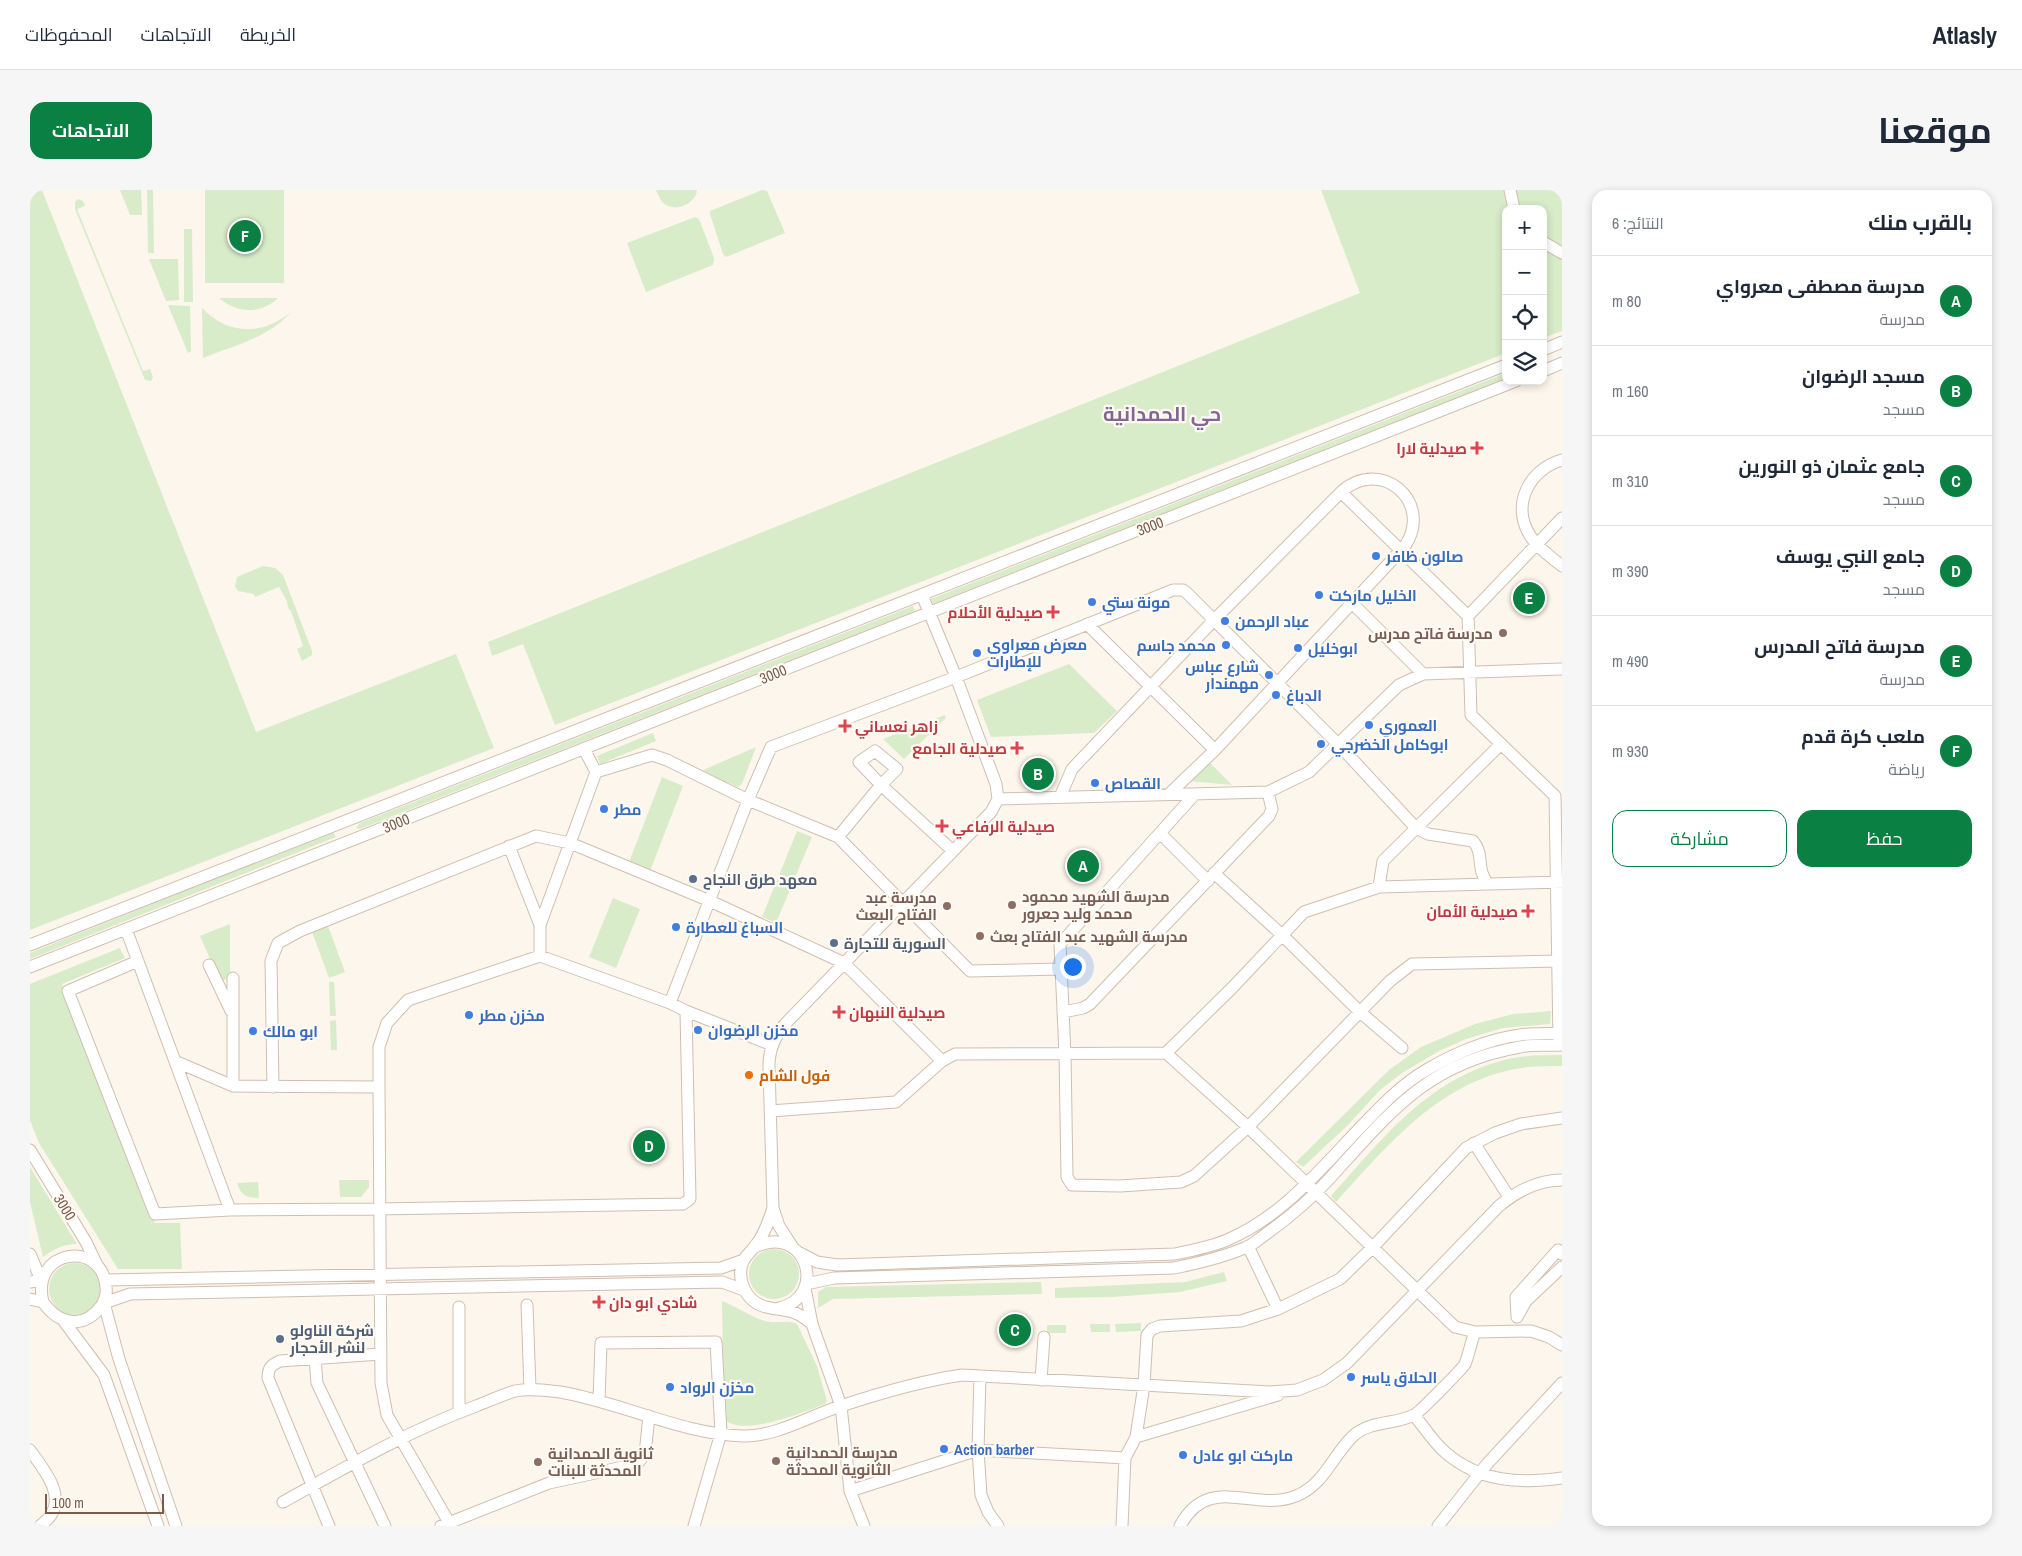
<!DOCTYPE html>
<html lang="ar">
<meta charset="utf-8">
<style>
:root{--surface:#fff;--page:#f6f6f7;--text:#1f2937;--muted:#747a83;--line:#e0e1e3;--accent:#0b8043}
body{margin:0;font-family:"Archivo Narrow",Cairo,sans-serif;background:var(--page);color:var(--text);direction:rtl}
.controls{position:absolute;right:15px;top:15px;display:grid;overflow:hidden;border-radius:10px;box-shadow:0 2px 8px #0003}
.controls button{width:45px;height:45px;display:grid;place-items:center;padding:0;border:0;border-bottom:1px solid var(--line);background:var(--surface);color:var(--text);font:25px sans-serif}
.scale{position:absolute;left:15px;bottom:12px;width:119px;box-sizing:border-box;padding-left:5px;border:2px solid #7a5c4d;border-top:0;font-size:14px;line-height:18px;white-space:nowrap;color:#7a5c4d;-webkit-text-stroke:4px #fffaf3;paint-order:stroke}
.you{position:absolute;left:1042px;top:776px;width:18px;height:18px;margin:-12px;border:4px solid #fff;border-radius:50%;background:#1a73e8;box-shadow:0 0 0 8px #1a73e833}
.badge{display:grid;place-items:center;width:32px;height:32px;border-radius:50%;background:var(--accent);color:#fff;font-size:16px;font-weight:700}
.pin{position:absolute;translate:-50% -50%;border:2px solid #fff;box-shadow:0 1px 5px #0006}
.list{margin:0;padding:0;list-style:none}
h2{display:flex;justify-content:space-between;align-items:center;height:65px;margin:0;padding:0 20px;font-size:21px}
h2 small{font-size:16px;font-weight:400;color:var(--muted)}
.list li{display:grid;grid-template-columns:32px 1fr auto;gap:15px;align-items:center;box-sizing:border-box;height:90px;padding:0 20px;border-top:1px solid var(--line)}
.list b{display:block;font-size:19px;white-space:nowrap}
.list p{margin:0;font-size:16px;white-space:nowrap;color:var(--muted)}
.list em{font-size:16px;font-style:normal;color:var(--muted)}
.actions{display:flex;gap:10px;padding:15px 20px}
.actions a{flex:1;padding:11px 0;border:1px solid var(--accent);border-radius:15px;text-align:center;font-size:18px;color:var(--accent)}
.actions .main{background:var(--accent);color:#fff}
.icon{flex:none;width:28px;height:28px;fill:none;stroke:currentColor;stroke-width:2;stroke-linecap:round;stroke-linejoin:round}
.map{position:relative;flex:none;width:1532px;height:1336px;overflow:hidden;direction:ltr;border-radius:15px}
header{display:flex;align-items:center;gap:30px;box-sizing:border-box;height:70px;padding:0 25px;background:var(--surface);border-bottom:1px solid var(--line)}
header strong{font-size:24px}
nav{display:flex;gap:28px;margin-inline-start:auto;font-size:18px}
.intro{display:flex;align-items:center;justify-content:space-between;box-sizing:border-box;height:120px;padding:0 30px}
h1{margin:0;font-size:35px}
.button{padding:12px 22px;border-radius:15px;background:var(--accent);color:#fff;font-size:18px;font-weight:700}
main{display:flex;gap:30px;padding:0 30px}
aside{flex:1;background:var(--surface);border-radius:15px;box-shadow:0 2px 8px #0003}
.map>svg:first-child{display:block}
</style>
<header>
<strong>Atlasly</strong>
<nav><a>الخريطة</a><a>الاتجاهات</a><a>المحفوظات</a></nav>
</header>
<div class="intro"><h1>موقعنا</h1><a class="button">الاتجاهات</a></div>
<main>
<aside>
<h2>بالقرب منك<small>النتائج: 6</small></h2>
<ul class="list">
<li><span class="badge">A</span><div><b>مدرسة مصطفى معرواي</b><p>مدرسة</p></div><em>80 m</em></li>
<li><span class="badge">B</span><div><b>مسجد الرضوان</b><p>مسجد</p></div><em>160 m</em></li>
<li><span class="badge">C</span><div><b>جامع عثمان ذو النورين</b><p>مسجد</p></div><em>310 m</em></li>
<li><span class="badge">D</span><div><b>جامع النبي يوسف</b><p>مسجد</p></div><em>390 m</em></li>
<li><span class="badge">E</span><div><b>مدرسة فاتح المدرس</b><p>مدرسة</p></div><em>490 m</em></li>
<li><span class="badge">F</span><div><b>ملعب كرة قدم</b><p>رياضة</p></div><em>930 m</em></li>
</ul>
<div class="actions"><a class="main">حفظ</a><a>مشاركة</a></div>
</aside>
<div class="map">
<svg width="1532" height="1336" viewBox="0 0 1532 1336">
<rect width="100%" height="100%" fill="#fdf6ec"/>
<path fill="#d8ecc9" d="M0 0H12L226 542 426 464 464 558 0 740Z
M90 0H111L112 25H100Z
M117 0H123L124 63H118Z
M175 0H254V93H175Z
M626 0H667C666 12 650 21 638 16 631 13 629 7 626 0Z
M732 0 737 1 755 43 696 67 693 64 680 24V21Z
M1291 0H1532V141L1513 148V19H1476V163L525 535 493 454 462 466 458 452 1330 103Z
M48 9 53 11 55 16 47 19 113 181 120 179 123 187 121 191 115 190 45 19V12Z
M665 27 669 29 684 68 683 75 616 102 597 53Z
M154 39H162L163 112H154Z
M119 69H148L149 110 136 111Z
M189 108H248C230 125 207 123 189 108Z
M138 115 160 116 161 161 158 163Z
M172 118C198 145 232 146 261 122 240 147 203 156 173 168Z
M1476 183V189L903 414 901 409Z
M233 376 245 378 253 385 282 461V465L272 471 267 459 273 456 261 421 258 418 257 411 249 397 225 407 224 404 208 401 205 397 207 387Z
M883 416 885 421 330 639 326 638 330 633Z
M1039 474 1087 521 1064 543 961 547 947 510Z
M915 525 916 528 874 569 853 549Z
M623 543 626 551 570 574 567 566Z
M726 557 712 594 708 597 671 581Z
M1179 572 1202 595 1159 591Z
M632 587 653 596 620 681 599 672Z
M767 641 782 647 746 733 732 727Z
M303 642 306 647 0 769V763Z
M583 708 610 719 586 778 559 767Z
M297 733 315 782 299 788 281 739Z
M200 734V787L190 792 170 746Z
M90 758 95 768 32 794 125 1033H150L152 1079H88L9 953 0 930V794Z
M299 792H304L306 826H300Z
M1521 821 1520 834 1473 838 1436 849 1409 861 1372 883 1350 900 1317 936 1273 977 1266 972 1359 880 1391 857 1445 834 1483 824Z
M306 830 307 860H301L300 831Z
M1532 865V876C1521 876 1509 876 1498 877 1413 887 1360 953 1306 1012L1301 1006C1352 950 1394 892 1471 871 1491 865 1512 865 1532 865Z
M0 977 47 1054C33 1054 24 1059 13 1067L0 1012Z
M309 990H339V997L331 1007H310Z
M228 992 229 1008C216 1008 211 1005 207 993Z
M719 1084a25 25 0 1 1 50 0a25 25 0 1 1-50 0Z
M19 1099a26 26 0 1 1 52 0a26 26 0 1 1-52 0Z
M1194 1082 1197 1091 1150 1102 1082 1107 1025 1108V1098L1155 1092Z
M1011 1092 1012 1104 803 1109 788 1118V1102L796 1097Z
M692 1111C708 1117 725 1130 740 1132 748 1133 760 1130 767 1134L787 1176 797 1211 795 1214C773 1222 713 1248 694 1229Z
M1111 1133V1141L1086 1142 1085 1134Z
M1060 1134H1080V1142H1061Z
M1017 1135H1036V1143H1017Z"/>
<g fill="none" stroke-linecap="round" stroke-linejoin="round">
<defs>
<path id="minor" d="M1480 0 1484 19
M1513 52 1532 63
M1513 160 1532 152
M1513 181 1532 173
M1532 270C1499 279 1480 316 1501 347 1508 358 1521 367 1532 376
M1311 302 1438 426 1441 525 1525 606 1529 849
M1322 413 1393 484
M1438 426 1532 328
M1057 434 1185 560
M566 582 622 565 637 570 718 610 808 647 940 781 1031 779
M1165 604 1030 754 1035 864 1037 987 1042 995 1090 996 1151 992 1164 986 1218 937 1360 791 1382 774 1529 771
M1030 607 1042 579 1184 430 1311 302C1351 266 1404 312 1375 356L1185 560 1139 604
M968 609 1238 602 1279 582 1369 495 1393 484 1532 479
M1130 643 1178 691
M808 647 851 595 867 579 845 561 829 572 851 595 923 661
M479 656 510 735
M1184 683 1252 745 1330 822 1372 858
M1349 697 1353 671 1471 554
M96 739 200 1020
M0 755 1476 175
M510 766V735L566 582 554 559
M108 771 38 801 125 1024 200 1020 348 1019 653 1014 660 1009 656 821
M179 775 201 821
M0 777 1486 191
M203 788V896
M640 813 718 610 741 557 926 487 1143 400H1153L1157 403 1308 554 1386 638 1398 644 1443 651C1455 665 1445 677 1458 694
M1033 822 1053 818 1060 814 1239 626 1242 619 1238 602
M1136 863 1202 798 1274 722 1349 697 1532 692
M147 872 203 896 349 897
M243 897 241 771 248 753 270 741 506 646 540 653 680 711 814 773 912 871
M740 921 866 912 912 871 925 864 1136 863 1218 937 1425 1137 1445 1142 1501 1141 1519 1147 1532 1155
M1444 953 1479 1007
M0 960 56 1052 67 1075
M743 1018C739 1030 734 1046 725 1056 721 1062 716 1065 713 1071 706 1090 716 1112 736 1117 757 1122 764 1118 782 1134
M762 1056 749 1036 743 1018 739 876C739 859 745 845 757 832L961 622 968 609 966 594 926 487 892 405
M1218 1056 1248 1119
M725 1057C776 1032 799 1107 749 1118
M770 1063 787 1072 807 1075 1145 1064C1163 1060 1181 1057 1197 1050 1250 1028 1288 982 1327 941 1349 918 1370 895 1398 879 1425 863 1459 849 1490 845 1504 843 1518 844 1532 843
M0 1064 11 1090 0 1092
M76 1090 691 1078 714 1070
M776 1094 804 1088 1144 1078C1169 1073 1194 1067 1217 1057 1224 1054 1230 1048 1236 1044 1260 1027 1281 1009 1301 987 1361 921 1398 873 1490 857 1504 854 1518 856 1532 855
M775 1098 782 1134 811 1216 820 1301 834 1336
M0 1109 13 1112C29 1135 54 1140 72 1115 75 1110 77 1103 76 1097 72 1049 0 1059 13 1112
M497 1115 500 1199
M429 1117V1222
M1487 1126 1486 1107 1528 1060 1532 1064
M1487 1127 1496 1111 1532 1077
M33 1130 74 1185 128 1336
M285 1168 287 1193 355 1336
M950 1186 948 1260 951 1305 958 1322 968 1336
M1011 1190 1014 1147
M569 1211 571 1153 686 1152 691 1243 664 1336
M1384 1225C1394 1237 1404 1253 1416 1263 1450 1292 1490 1294 1532 1288
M1106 1247 1248 1205
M0 1260C12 1278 35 1302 21 1325 19 1329 13 1333 10 1336
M820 1301 948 1260 1095 1268
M253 1312C316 1277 378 1241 446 1216 459 1211 472 1205 485 1201 499 1198 515 1200 530 1202 590 1212 654 1245 714 1246 748 1246 779 1226 811 1216 850 1203 891 1191 932 1185L1240 1202 1267 1200 1293 1190 1317 1173 1469 1016C1487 1001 1508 990 1532 990
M146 1336 89 1169 74 1113 100 1104 692 1092 714 1100
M299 1336 238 1188C238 1178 241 1175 250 1171L351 1164
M411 1336 519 1293 607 1274 615 1264 619 1226
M421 1336 357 1225 351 1193 349 897V857L357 833 378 810 510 766 640 813 656 821 742 855
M1092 1336 1095 1268 1106 1247 1114 1195 1117 1145 1122 1139 1130 1136 1211 1131 1248 1119 1310 1089 1343 1057 1436 958 1465 943 1491 934 1532 928
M1150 1336C1179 1282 1224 1323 1266 1306 1294 1295 1303 1265 1323 1246 1341 1230 1364 1235 1384 1225 1389 1223 1432 1179 1435 1174 1439 1164 1441 1152 1445 1142
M1408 1336 1457 1274 1532 1193"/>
</defs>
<use href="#minor" stroke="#d1beb0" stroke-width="13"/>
<use href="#minor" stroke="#fff" stroke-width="11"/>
</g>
<g fill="#e0444e" stroke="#fffaf3" stroke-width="2">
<path d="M1444.5 250.5h5v5h5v5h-5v5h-5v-5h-5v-5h5z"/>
<path d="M1020.5 414.5h5v5h5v5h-5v5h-5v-5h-5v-5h5z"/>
<path d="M812.5 528.5h5v5h5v5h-5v5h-5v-5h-5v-5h5z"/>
<path d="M984.5 550.5h5v5h5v5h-5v5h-5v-5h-5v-5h5z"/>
<path d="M909.5 628.5h5v5h5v5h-5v5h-5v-5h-5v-5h5z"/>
<path d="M1495.5 713.5h5v5h5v5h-5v5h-5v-5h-5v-5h5z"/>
<path d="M806.5 814.5h5v5h5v5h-5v5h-5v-5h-5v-5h5z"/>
<path d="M566.5 1104.5h5v5h5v5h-5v5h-5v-5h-5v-5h5z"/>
</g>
<g fill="#3f7fe0" stroke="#fffaf3" stroke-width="2">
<circle cx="1346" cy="366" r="5"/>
<circle cx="1289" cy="405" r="5"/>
<circle cx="1062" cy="412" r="5"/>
<circle cx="1195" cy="431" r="5"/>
<circle cx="1196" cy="455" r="5"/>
<circle cx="1268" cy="458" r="5"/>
<circle cx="947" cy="463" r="5"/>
<circle cx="1239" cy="485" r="5"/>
<circle cx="1246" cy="505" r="5"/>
<circle cx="1339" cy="535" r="5"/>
<circle cx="1291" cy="554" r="5"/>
<circle cx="1065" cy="593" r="5"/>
<circle cx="574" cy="619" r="5"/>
<circle cx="646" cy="737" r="5"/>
<circle cx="439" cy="825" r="5"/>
<circle cx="668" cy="840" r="5"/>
<circle cx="223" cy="841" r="5"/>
<circle cx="1321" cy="1187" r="5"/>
<circle cx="640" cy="1197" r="5"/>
<circle cx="914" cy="1259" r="5"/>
<circle cx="1153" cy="1265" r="5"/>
</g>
<g fill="#8d6e63" stroke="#fffaf3" stroke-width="2">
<circle cx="1473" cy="443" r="5"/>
<circle cx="982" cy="715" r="5"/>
<circle cx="917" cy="716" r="5"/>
<circle cx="950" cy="746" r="5"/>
<circle cx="746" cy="1271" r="5"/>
<circle cx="508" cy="1272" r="5"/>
</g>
<g fill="#5c6f8a" stroke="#fffaf3" stroke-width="2">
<circle cx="663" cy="689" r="5"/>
<circle cx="804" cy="753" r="5"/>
<circle cx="250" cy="1149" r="5"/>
</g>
<circle fill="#e8710a" stroke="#fffaf3" stroke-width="2" cx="719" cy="885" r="5"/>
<g text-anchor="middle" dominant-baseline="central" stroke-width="4.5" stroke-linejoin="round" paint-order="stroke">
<g font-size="15" font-weight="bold" fill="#be3a42" stroke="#fffaf3" text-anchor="end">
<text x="1437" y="258">صيدلية لارا</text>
<text x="1013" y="422">صيدلية الأحلام</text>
<text x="825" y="536" text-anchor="start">زاهر نعساني</text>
<text x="977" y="558">صيدلية الجامع</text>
<text x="922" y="636" text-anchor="start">صيدلية الرفاعي</text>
<text x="1488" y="721">صيدلية الأمان</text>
<text x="819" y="822" text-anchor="start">صيدلية النبهان</text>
<text x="579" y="1112" text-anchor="start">شادي ابو دان</text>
</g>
<g font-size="15" fill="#7a5c4d" stroke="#fffaf3">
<text transform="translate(1120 336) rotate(-21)">3000</text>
<text transform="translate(743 484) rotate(-22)">3000</text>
<text transform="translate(366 633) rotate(-22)">3000</text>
<text transform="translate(35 1017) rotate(58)">3000</text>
</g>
<g font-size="15" font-weight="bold" fill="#366cbe" stroke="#fffaf3" text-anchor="start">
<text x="1356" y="366">صالون ظافر</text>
<text x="1299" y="405">الخليل ماركت</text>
<text x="1072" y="412">مونة ستي</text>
<text x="1205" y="431">عباد الرحمن</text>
<text x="957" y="454">معرض معراوي<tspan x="957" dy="17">للإطارات</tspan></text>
<text x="1186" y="455" text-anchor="end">محمد جاسم</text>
<text x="1278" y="458">ابوخليل</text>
<text x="1229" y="476" text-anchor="end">شارع عباس<tspan x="1229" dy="17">مهمندار</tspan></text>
<text x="1256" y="505">الدباغ</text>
<text x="1349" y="535">العموري</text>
<text x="1301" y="554">ابوكامل الخضرجي</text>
<text x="1075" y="593">القصاص</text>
<text x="584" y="619">مطر</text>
<text x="656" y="737">السباغ للعطارة</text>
<text x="449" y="825">مخزن مطر</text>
<text x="678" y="840">مخزن الرضوان</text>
<text x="233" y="841">ابو مالك</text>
<text x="1331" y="1187">الحلاق ياسر</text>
<text x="650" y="1197">مخزن الرواد</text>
<text x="924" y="1259">Action barber</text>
<text x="1163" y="1265">ماركت ابو عادل</text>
</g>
<g font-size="15" font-weight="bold" fill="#785e54" stroke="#fffaf3" text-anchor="start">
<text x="1463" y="443" text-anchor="end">مدرسة فاتح مدرس</text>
<text x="992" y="706">مدرسة الشهيد محمود<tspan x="992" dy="17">محمد وليد جعرور</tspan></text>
<text x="907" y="707" text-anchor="end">مدرسة عبد<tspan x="907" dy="17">الفتاح البعث</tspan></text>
<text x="960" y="746">مدرسة الشهيد عبد الفتاح بعث</text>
<text x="756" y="1262">مدرسة الحمدانية<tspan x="756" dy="17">الثانوية المحدثة</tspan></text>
<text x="518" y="1263">ثانوية الحمدانية<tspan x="518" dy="17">المحدثة للبنات</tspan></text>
</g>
<g font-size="15" font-weight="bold" fill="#4e5e75" stroke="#fffaf3" text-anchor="start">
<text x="673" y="689">معهد طرق النجاح</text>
<text x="814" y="753">السورية للتجارة</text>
<text x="260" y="1140">شركة الناولو<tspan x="260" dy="17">لنشر الأحجار</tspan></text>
</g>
<g font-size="15" font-weight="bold" fill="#c56008" stroke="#fffaf3" text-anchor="start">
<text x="729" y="885">فول الشام</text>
</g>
<g font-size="20" font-weight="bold" fill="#846695" stroke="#fffaf3">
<text x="1132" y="223">حي الحمدانية</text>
</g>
</g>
</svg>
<div class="controls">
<button>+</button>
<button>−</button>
<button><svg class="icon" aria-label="locate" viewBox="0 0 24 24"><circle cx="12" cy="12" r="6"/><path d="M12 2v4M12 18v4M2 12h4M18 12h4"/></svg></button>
<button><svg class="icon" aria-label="layers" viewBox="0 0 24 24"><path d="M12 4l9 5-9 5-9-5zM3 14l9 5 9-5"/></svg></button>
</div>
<div class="scale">100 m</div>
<div class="you"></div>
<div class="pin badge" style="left:1053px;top:676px">A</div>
<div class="pin badge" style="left:1008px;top:584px">B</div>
<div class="pin badge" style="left:985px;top:1140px">C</div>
<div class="pin badge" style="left:619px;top:956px">D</div>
<div class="pin badge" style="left:1499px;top:408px">E</div>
<div class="pin badge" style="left:215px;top:46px">F</div>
</div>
</main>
